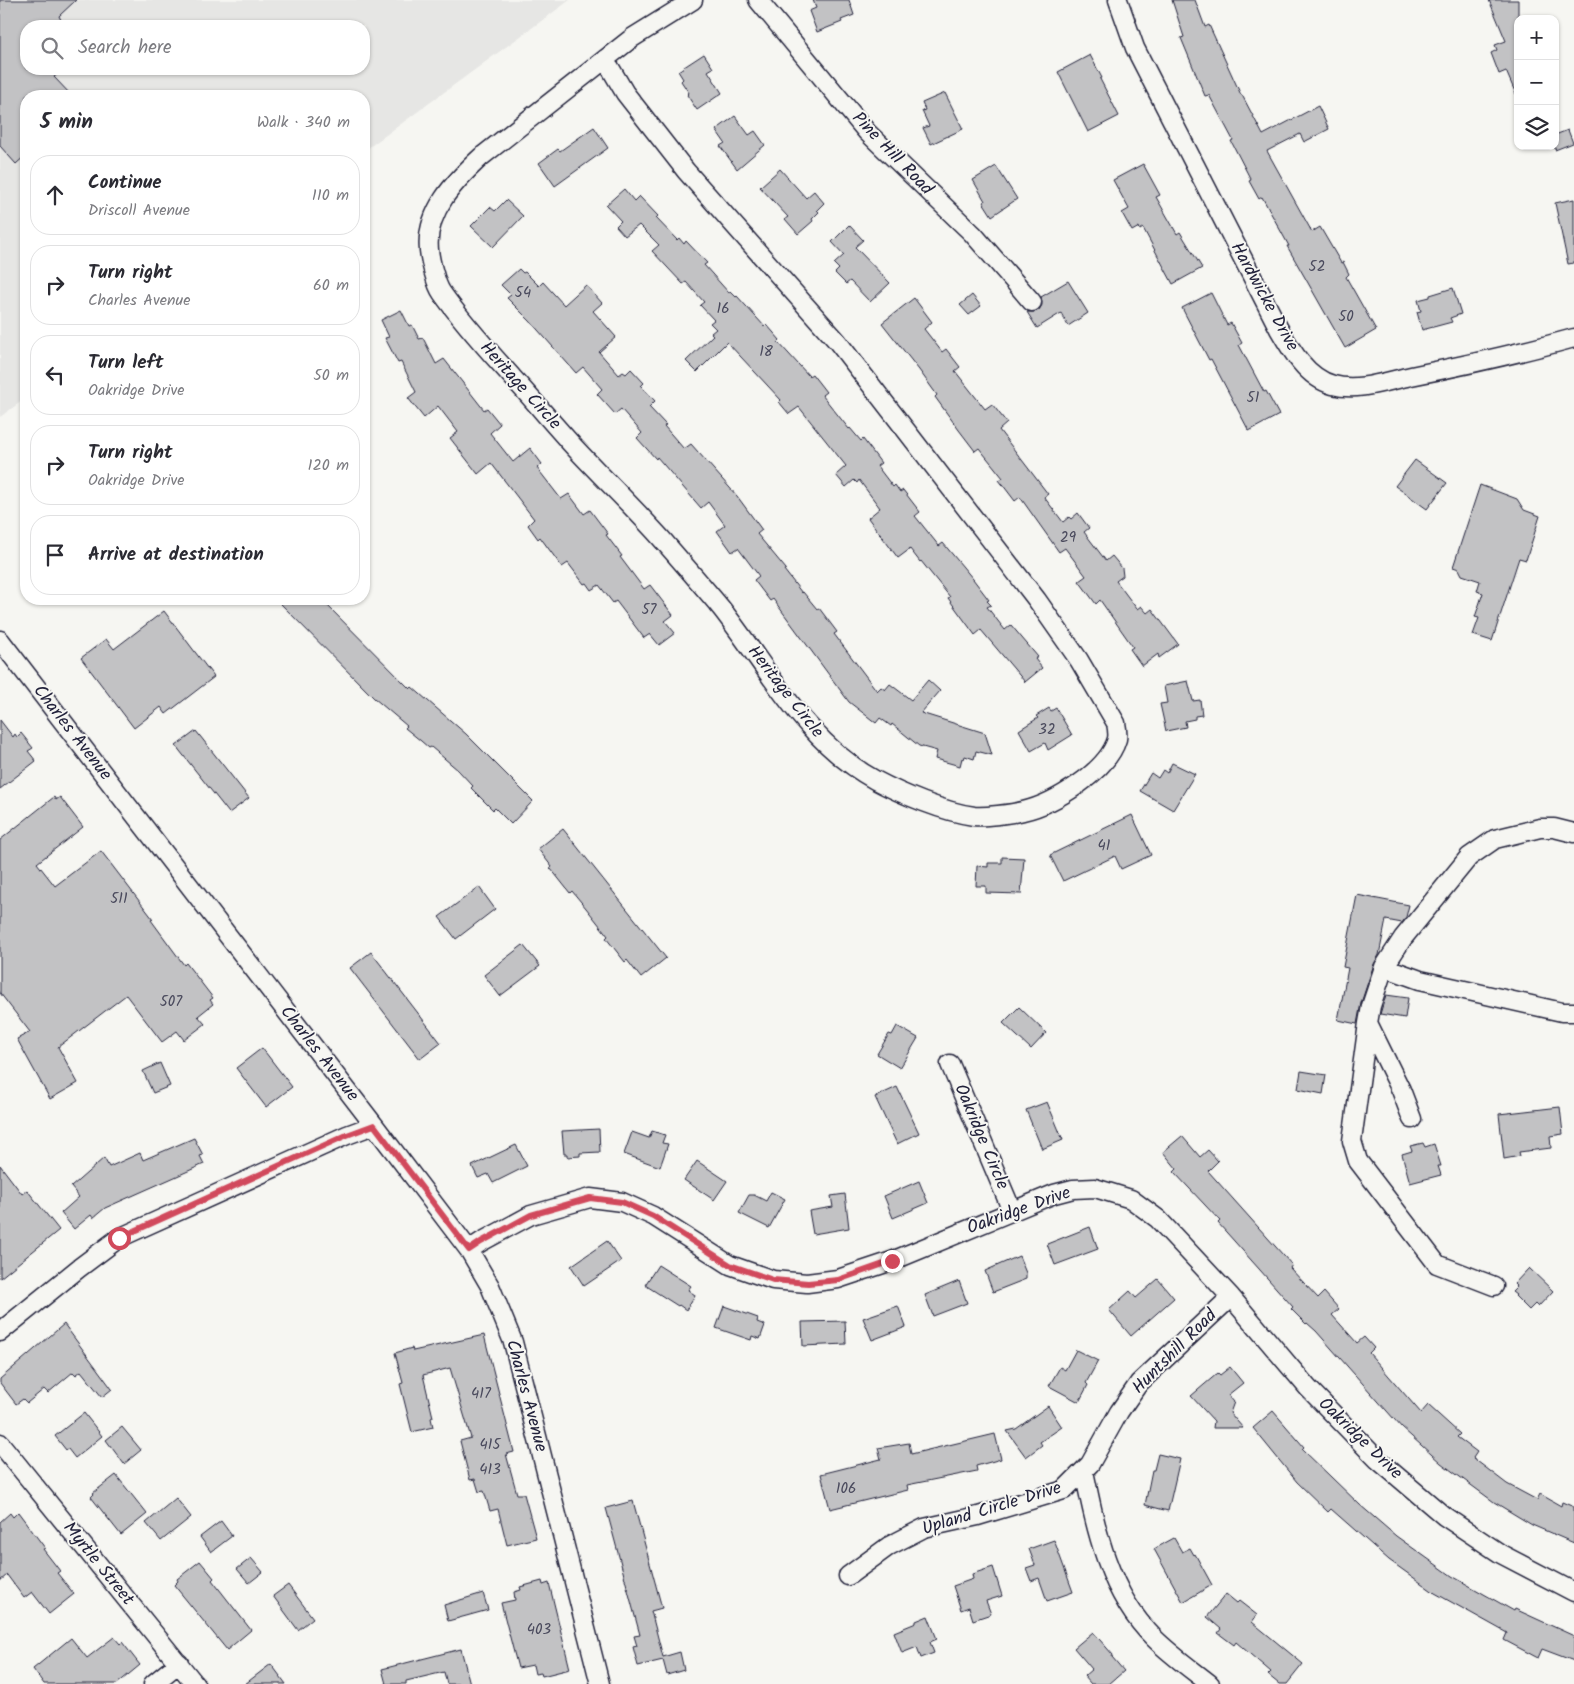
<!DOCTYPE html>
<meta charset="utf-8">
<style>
:root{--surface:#fff;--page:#f2f2f3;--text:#2b2b33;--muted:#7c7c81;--line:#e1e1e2}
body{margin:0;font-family:Kalam,sans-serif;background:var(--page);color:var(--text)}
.controls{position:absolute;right:15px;top:15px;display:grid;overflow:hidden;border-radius:10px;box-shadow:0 1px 4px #0004}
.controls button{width:45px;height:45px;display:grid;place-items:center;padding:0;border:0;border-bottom:1px solid var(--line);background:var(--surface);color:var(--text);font:25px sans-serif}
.stop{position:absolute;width:15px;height:15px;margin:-11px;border:4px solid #d1495b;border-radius:50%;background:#fff}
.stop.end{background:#d1495b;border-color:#fff;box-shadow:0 1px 5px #0008}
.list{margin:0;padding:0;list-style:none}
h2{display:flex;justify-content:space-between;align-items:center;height:65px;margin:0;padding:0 20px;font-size:21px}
h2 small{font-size:16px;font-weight:400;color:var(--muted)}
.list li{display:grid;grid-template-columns:32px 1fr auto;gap:15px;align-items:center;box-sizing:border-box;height:80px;margin:0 10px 10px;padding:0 10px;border:1px solid var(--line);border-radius:20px}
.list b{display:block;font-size:19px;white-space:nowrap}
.list p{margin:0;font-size:16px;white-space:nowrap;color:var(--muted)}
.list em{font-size:16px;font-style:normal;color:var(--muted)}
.icon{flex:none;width:28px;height:28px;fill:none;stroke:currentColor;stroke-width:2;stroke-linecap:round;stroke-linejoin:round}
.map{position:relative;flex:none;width:1574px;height:1684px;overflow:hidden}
.search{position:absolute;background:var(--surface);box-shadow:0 1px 4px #0004;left:20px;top:20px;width:350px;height:55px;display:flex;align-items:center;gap:12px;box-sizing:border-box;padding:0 18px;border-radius:20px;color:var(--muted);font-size:19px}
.panel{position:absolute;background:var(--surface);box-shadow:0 1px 4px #0004;left:20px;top:90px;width:350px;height:515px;border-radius:20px}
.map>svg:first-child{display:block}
</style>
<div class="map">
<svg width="1574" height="1684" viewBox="0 0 1574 1684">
<rect width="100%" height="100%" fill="#f6f6f2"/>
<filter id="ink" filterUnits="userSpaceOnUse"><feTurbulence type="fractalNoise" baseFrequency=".02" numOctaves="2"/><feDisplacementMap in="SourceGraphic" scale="10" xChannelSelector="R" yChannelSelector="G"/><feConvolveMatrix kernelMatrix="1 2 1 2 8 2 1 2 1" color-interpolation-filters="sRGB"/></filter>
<g filter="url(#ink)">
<path fill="#e6e6e4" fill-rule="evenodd" d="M0 0H570L364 151V96H26V398L0 417ZM26 26H364V69H26Z"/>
<path fill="#c2c2c4" stroke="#22223b" d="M0 0H76L59 16 64 26H26V69H64L54 77 72 96H26V155L16 164 0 146Z
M813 0H849L854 15 841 20 842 22 817 32 809 11 816 8Z
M1172 0H1195L1205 27 1209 25 1241 95H1242L1263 135 1318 106 1327 125 1329 129 1304 142 1300 134 1267 151 1312 232 1320 227 1341 263 1343 262 1349 274 1346 277 1376 330 1345 348 1287 246H1289L1262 197 1259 199 1249 181 1251 180 1231 141 1233 140 1209 95 1205 96 1181 38 1184 37Z
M1489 0H1518V99L1506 71 1499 74 1491 53 1497 50 1495 45 1506 41Z
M704 54 713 68 708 71 722 93 697 110 687 95 689 93 681 81 683 79 678 71Z
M1090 55 1102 78 1100 79 1119 116 1088 132 1058 72Z
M945 93 963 129 931 144 923 128 929 126 922 111 925 110 922 103Z
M735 116 749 135 755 131 765 145 737 169 720 146 725 143 716 130Z
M594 127 608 148 555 186 539 163 558 149 560 151Z
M1568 130 1573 143 1555 150V135Z
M1143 164 1160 195 1156 197 1177 234 1180 232 1202 268 1173 284 1143 228 1140 230 1139 227 1132 231 1122 213 1129 209 1113 180Z
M996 166 1017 199 992 216 983 202 985 201 973 180Z
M780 169 806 198 814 191 824 203 817 210 819 212 812 219 813 221 798 234 785 219 788 217 760 187Z
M624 189 634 201 639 196 658 216 656 218 677 240 679 238 684 244 686 241 707 263 704 265 729 293 730 291 736 297 737 296 765 327 767 325 780 340 778 342 809 376 812 374 826 392 822 395 849 429 850 428 861 441 863 439 881 463 877 466 893 487 895 485 900 492 903 490 920 512 915 516 939 546 943 543 973 579 989 600 987 601 991 605 987 607 1005 630 1011 625 1038 657 1035 659 1042 668 1025 682 981 630 975 635 948 598 950 597 921 561 920 562 910 549 898 558 868 518 880 508 859 480 857 483 854 480 846 487 836 475 846 466 799 407 789 414 779 402 781 400 727 342 697 372 686 361 713 335 711 333 716 329 710 323 714 320 700 305 704 302 686 282 683 284 652 251 659 245 639 225 625 236 616 226 621 221 606 205Z
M1574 199V263L1568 264 1555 203Z
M506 200 523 216 493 247 471 226 490 207 495 211Z
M849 225 863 240 855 247 890 283 870 302 850 281 846 284 835 273 839 269 834 264 844 255 832 242Z
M519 269 523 273 525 272 539 286 543 282 564 305 586 285 602 303 593 311 616 337 599 352 619 375 623 372 626 374 631 369 644 383 641 386 655 401 649 407 666 425 664 426 684 449 691 444 737 496 762 530 757 534 786 569 784 570 802 593 803 592 817 609 819 608 837 632 834 634 877 691 881 687 885 690 890 684 911 700 928 680 940 691 921 713 985 733 992 755 976 751 974 759 965 756 964 759 962 758 960 766 935 759 937 751 919 746 892 724 891 726 880 718 876 723 849 702 773 599 770 601 754 580 759 576 738 548 732 552 717 531 725 525 708 502 701 508 657 457 656 459 637 438 642 433 621 409 615 414 597 394 602 389 583 367 576 373 530 321 507 298 511 295 501 285Z
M1068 281 1088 313 1068 326 1061 313 1037 328 1027 312H1034L1039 310 1042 305 1041 297Z
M1453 288 1461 314 1450 318 1452 322 1422 330 1417 312 1421 311 1418 300 1430 297V295Z
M1211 293 1227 325 1231 323 1242 343 1239 345 1264 392 1266 391 1279 415 1249 431 1211 359 1209 360 1182 308Z
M972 295 981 306 969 315 960 305Z
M914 298 932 322 924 329 942 352 946 349 960 367 955 371 985 409 992 404 1007 423 999 430 1048 494 1044 497 1063 522 1069 517 1071 519 1078 513 1089 528 1084 532 1106 561 1112 556 1122 568 1123 576 1116 581 1137 609 1141 606 1147 613 1152 609 1178 644 1159 658 1158 654 1142 666 1130 649 1133 647 1100 600 1096 604 1079 581 1086 576 1065 548 1059 552 1020 497 1015 501 999 480 1003 478 979 448 975 451 959 430 935 397 937 395 919 370 882 323Z
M401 310 409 326 412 325 419 339 423 338 436 364 444 359 484 410 487 408 500 424 490 433 513 462 530 448 542 464 537 468 561 499 569 494 584 514 590 510 608 534 606 535 622 556 620 557 644 589 650 585 673 615 665 621 675 633 659 645 650 634 644 638 616 601 613 603 599 585 591 590 586 583 584 584 568 563 562 567 540 537 538 539 528 525 534 519 491 463 478 474 450 438 458 432 438 406 424 418 408 398 416 392 401 362 398 363 385 338 389 337 381 320Z
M1415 460 1447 483 1427 509 1395 486Z
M1480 485 1517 499 1524 510 1540 516 1526 560 1519 558 1492 641 1473 635 1479 618 1475 617 1483 593 1477 591 1480 581 1462 575 1459 569 1453 567Z
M276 599H321L410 689 412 687 466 734 533 801 511 824 495 808 493 810 471 788 473 786 458 770 431 747 429 748 421 741 405 728 407 726 374 698Z
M164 611 214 677 166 714 161 707 134 728 81 658 106 639 114 649Z
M1188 681 1193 701 1200 700 1202 715 1195 716V719L1185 721 1186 727 1166 731 1160 704 1167 703 1164 686Z
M1049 708 1051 711 1056 708 1072 735 1048 750 1045 743 1031 751 1019 730 1038 718 1036 716Z
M0 720 13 737 15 734 17 737 21 733 33 748 28 751 36 761 0 789Z
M196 731 249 798 229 813 176 746Z
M1172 763 1195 774 1173 810 1140 791 1151 773 1158 778 1163 770 1167 773Z
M54 797 56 800 60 797 83 827 37 863 55 886 101 851 153 919 151 920 184 965 186 963 213 998 210 1000 213 1004 198 1016 205 1024 184 1040 177 1031 162 1042 126 995 58 1047 78 1083 50 1099 17 1039 30 1032 0 993V840Z
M1132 815 1151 855 1121 869 1115 856 1063 881 1050 855Z
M563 829 666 958 641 978 627 960 625 962 606 938 608 936 586 908 572 891 570 893 555 874 550 868 552 867 538 849Z
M1002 857 1024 858 1021 894 986 893V886H976L977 866 988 867V863H1002Z
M479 887 495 909 456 939 439 917Z
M1357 895 1409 905 1406 917 1402 923 1386 920 1379 955 1374 964 1361 1003 1357 1024 1338 1020 1348 968 1343 967Z
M523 945 540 966 500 996 484 975Z
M371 952 441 1043 420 1059 350 968Z
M1386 995 1408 998 1405 1018 1380 1014Z
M1019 1007 1046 1033 1031 1049 1003 1023Z
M897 1026 918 1038 900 1068 877 1054 889 1034 892 1035Z
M262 1048 292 1087 266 1107 236 1068Z
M160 1063 170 1086 153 1093 143 1071Z
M1301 1071 1326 1075 1323 1094 1298 1089Z
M897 1087 919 1133 897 1144 875 1097Z
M1047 1102 1063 1140 1042 1149 1026 1110Z
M1560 1107 1563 1134 1550 1136 1551 1148 1519 1152 1520 1156 1504 1159 1499 1114Z
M599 1129 600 1152 580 1153V1156L567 1157V1154H564L562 1131Z
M652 1131 665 1135 662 1143 668 1144 660 1167 624 1154 632 1132 649 1138Z
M1182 1136 1200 1157 1208 1150 1218 1161 1208 1171 1292 1265 1290 1268 1318 1298 1324 1292 1339 1309 1332 1315 1357 1343 1364 1337 1374 1348 1369 1353 1421 1413 1428 1405 1460 1434 1457 1437 1477 1452 1473 1458 1507 1484 1537 1500 1540 1494 1561 1506 1562 1502 1574 1507V1543L1532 1525 1494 1502 1441 1463 1402 1428 1316 1331 1307 1323 1306 1324 1291 1309 1293 1307 1218 1223 1220 1221 1174 1172 1177 1169 1163 1152Z
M194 1138 203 1155 200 1156 204 1164 105 1208 93 1218 91 1215 74 1229 61 1213 79 1197 71 1187 104 1158 109 1167 140 1153 143 1160Z
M1423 1143 1425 1147 1434 1144 1441 1166H1438L1441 1175 1410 1183 1402 1154 1412 1151 1410 1146Z
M516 1145 527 1166 493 1183 488 1174 478 1178 472 1166Z
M697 1161 727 1181 714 1200 684 1180Z
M0 1165 22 1194 27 1190 59 1230 0 1278Z
M919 1181 928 1203 893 1218 884 1196Z
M771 1192 785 1199 769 1228 739 1213 749 1195H754L766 1201Z
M845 1194 849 1228 813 1234 809 1211 833 1207 831 1196Z
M1090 1227 1098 1249 1055 1265 1047 1244Z
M607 1241 621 1261 584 1286 571 1266Z
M1019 1256 1026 1273V1279L993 1292 985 1271Z
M658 1265 691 1286 688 1290 695 1295 686 1310 679 1305 678 1306 645 1285Z
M1529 1268 1553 1291 1538 1307 1535 1304 1529 1310 1515 1296 1516 1295 1512 1292 1517 1287 1514 1284Z
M1158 1279 1174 1298 1131 1336 1109 1310 1130 1291 1136 1298Z
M959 1281 967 1303 933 1316 925 1295Z
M724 1306 758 1318 757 1322 765 1325 760 1339 752 1336 751 1340 716 1328Z
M898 1306 906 1327 872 1340 863 1318Z
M845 1321 846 1344 803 1346 802 1322Z
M64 1324 112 1389 102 1397 81 1371 76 1375 73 1372 48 1393 44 1389 27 1403 23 1399 16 1404 0 1383V1379Z
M484 1335 514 1452 506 1454 517 1494H524L536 1538 507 1545 498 1509 490 1511 484 1491 479 1492 475 1479 470 1480 460 1441 471 1438 450 1368 423 1375 433 1417 431 1418 433 1427 412 1432 400 1384 403 1383 395 1353 412 1348 413 1351Z
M1076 1350 1098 1361 1086 1383 1088 1385 1079 1402 1049 1386 1060 1367 1065 1370Z
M1230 1367 1243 1383 1228 1395 1234 1402 1230 1413 1243 1428H1213L1214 1421 1191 1396 1218 1373 1220 1375Z
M1048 1406 1062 1427 1040 1442 1042 1445 1026 1457 1007 1431 1016 1429Z
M1273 1411 1304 1447 1302 1449 1360 1505 1396 1536 1452 1576 1514 1611 1515 1609 1574 1636V1661L1542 1649 1538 1658 1504 1640 1507 1633 1435 1593 1389 1560 1331 1509 1328 1512 1297 1482 1253 1428Z
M84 1413 102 1436 75 1458 68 1449 66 1450 55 1436Z
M122 1427 141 1450 124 1464 106 1440Z
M995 1434 1001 1459 976 1466 977 1471 907 1485 908 1490 830 1509 821 1474 881 1459 878 1448 909 1443 911 1454Z
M1158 1454 1180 1459 1168 1511 1145 1505 1152 1470H1154Z
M116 1475 147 1514 121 1535 91 1497 94 1494 93 1493Z
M176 1498 191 1517 161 1541 146 1523Z
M633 1501 662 1608 651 1611 663 1657 680 1652 684 1670 667 1675 663 1660 638 1666 633 1647 637 1646 634 1636 640 1635 606 1508Z
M18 1512 45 1548 43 1549 60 1571 57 1573 74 1594 49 1614 32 1592 24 1598 7 1575 0 1581V1522L10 1513 13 1517Z
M221 1521 232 1536 211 1552 200 1537Z
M1174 1538 1182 1552 1190 1548 1194 1555 1195 1554 1212 1585 1183 1602 1154 1549Z
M1054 1540 1073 1592 1047 1601 1039 1578 1031 1581 1026 1568 1035 1565 1029 1549Z
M251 1558 263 1572 249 1583 237 1569Z
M200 1561 214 1578 212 1580 251 1630 227 1650 174 1585 178 1581 177 1579Z
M993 1567 1002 1596 986 1601 991 1614 973 1620 969 1607 961 1610 953 1586 973 1579 972 1574Z
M542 1581 543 1585 549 1583 570 1669 542 1676 541 1673 535 1674 533 1665 518 1668 501 1603 515 1600 514 1592 521 1590 520 1587Z
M288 1585 313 1618 298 1630 273 1596Z
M483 1593 488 1610 448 1621 444 1605Z
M1226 1594 1237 1603 1239 1601 1257 1615 1252 1622 1303 1664 1287 1684H1279L1268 1675 1271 1672 1236 1642 1234 1645 1218 1633 1221 1629 1207 1617Z
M928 1616 937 1639 930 1642 934 1653 921 1658 917 1647 902 1653 894 1632 916 1623V1621Z
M1093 1632 1113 1655 1112 1657 1124 1671 1109 1684H1091L1084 1676 1092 1669 1074 1648Z
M114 1637 120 1644 122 1642 140 1665 117 1684H44L33 1669 71 1638 87 1658Z
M461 1649 470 1684H447L444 1672 406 1681V1684H386L382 1669Z
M271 1664 286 1684H245Z"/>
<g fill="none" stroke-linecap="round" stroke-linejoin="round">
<defs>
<path id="minor" d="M758 0 867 132 973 234 1032 302
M1118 0 1135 48 1279 329C1291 350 1307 378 1333 385 1358 392 1387 381 1411 376 1466 365 1520 353 1574 338
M605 59 625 93 686 171 837 341 1037 600 1079 660 1116 723C1117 728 1118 734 1117 739 1108 771 1054 804 1023 811 1012 814 984 817 974 816 944 812 901 794 875 780 804 741 769 669 721 608 701 584 680 560 660 537 632 506 603 478 575 448 554 425 534 401 513 378 488 350 463 323 442 293 436 285 430 260 429 250 425 212 455 181 481 157L632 38 693 0
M0 640 374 1125 469 1250 490 1286 513 1342 600 1684
M1384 967 1420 980 1562 1012H1574
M1368 1023 1352 1141 1358 1161 1437 1264 1494 1286
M950 1064 1012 1211
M1412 1119 1401 1090 1368 1023 1371 1006 1384 967 1403 938 1469 857 1495 839 1540 828H1554L1574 833
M469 1250 481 1242 531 1215 590 1198 622 1202 653 1216 730 1265 773 1280 807 1283 838 1279 892 1261 1054 1194 1073 1189 1095 1188 1131 1199 1158 1219 1231 1297 1308 1388 1378 1460 1444 1516 1501 1554 1574 1592
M0 1332 79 1268 119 1238 347 1135 374 1125
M0 1443 195 1684
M1084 1471C1096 1530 1109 1594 1154 1638 1171 1655 1191 1669 1210 1684
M848 1576 889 1546 924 1528 978 1516 1064 1490 1090 1464 1119 1412 1139 1383 1231 1297
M153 1684 179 1663"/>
</defs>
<use href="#minor" stroke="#22223b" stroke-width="21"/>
<use href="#minor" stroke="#f6f6f2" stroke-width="18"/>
</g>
</g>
<g fill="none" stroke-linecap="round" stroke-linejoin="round" filter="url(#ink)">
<path stroke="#d1495b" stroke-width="6" d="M119 1238 347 1135 374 1125 469 1250 481 1242 531 1215 590 1198 622 1202 653 1216 730 1265 773 1280 808 1283 838 1280 892 1261"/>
</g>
<g text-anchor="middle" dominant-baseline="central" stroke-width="4" stroke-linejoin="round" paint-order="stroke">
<g font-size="15" fill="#4a4a5d">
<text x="1317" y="267">52</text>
<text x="523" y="293">54</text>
<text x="723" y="309">16</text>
<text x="1346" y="317">50</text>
<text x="766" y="352">18</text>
<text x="1253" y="398">51</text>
<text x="1068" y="538">29</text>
<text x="649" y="610">57</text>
<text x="1047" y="730">32</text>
<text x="1104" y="846">41</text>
<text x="119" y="899">511</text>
<text x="171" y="1002">507</text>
<text x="481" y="1394">417</text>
<text x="490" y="1445">415</text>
<text x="490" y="1470">413</text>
<text x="846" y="1489">106</text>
<text x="539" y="1630">403</text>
</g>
<g font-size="18" fill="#22223b" stroke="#f6f6f2">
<text transform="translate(892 154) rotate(46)">Pine Hill Road</text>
<text transform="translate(1264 297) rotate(61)">Hardwicke Drive</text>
<text transform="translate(520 386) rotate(48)">Heritage Circle</text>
<text transform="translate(785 692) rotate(52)">Heritage Circle</text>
<text transform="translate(72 733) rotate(52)">Charles Avenue</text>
<text transform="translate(319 1054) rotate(52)">Charles Avenue</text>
<text transform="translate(981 1137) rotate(67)">Oakridge Circle</text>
<text transform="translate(1019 1211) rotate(-20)">Oakridge Drive</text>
<text transform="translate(1175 1352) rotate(-45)">Huntshill Road</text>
<text transform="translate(526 1396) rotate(75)">Charles Avenue</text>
<text transform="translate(1360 1439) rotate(44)">Oakridge Drive</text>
<text transform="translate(992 1509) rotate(-17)">Upland Circle Drive</text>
<text transform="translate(98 1564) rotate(51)">Myrtle Street</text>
</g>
</g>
</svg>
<div class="controls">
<button>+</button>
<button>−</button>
<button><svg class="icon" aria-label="layers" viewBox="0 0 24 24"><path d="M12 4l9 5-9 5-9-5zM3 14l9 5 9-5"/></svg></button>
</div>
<div class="stop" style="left:119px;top:1238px"></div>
<div class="stop end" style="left:892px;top:1261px"></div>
<div class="search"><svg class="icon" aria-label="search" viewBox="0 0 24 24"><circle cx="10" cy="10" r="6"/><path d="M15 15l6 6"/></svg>Search here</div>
<section class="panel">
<h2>5 min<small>Walk · 340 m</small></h2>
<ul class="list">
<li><svg class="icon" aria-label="ahead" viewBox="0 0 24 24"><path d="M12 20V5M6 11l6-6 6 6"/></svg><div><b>Continue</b><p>Driscoll Avenue</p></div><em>110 m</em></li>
<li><svg class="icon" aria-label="right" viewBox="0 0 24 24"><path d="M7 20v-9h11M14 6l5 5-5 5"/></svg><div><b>Turn right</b><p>Charles Avenue</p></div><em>60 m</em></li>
<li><svg class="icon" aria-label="left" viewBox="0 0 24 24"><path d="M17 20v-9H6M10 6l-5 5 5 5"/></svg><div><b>Turn left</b><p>Oakridge Drive</p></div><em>50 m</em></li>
<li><svg class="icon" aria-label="right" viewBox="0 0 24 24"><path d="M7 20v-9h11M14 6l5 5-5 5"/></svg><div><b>Turn right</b><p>Oakridge Drive</p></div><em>120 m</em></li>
<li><svg class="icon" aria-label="arrive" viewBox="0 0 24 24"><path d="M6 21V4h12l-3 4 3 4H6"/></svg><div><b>Arrive at destination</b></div></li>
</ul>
</section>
</div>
